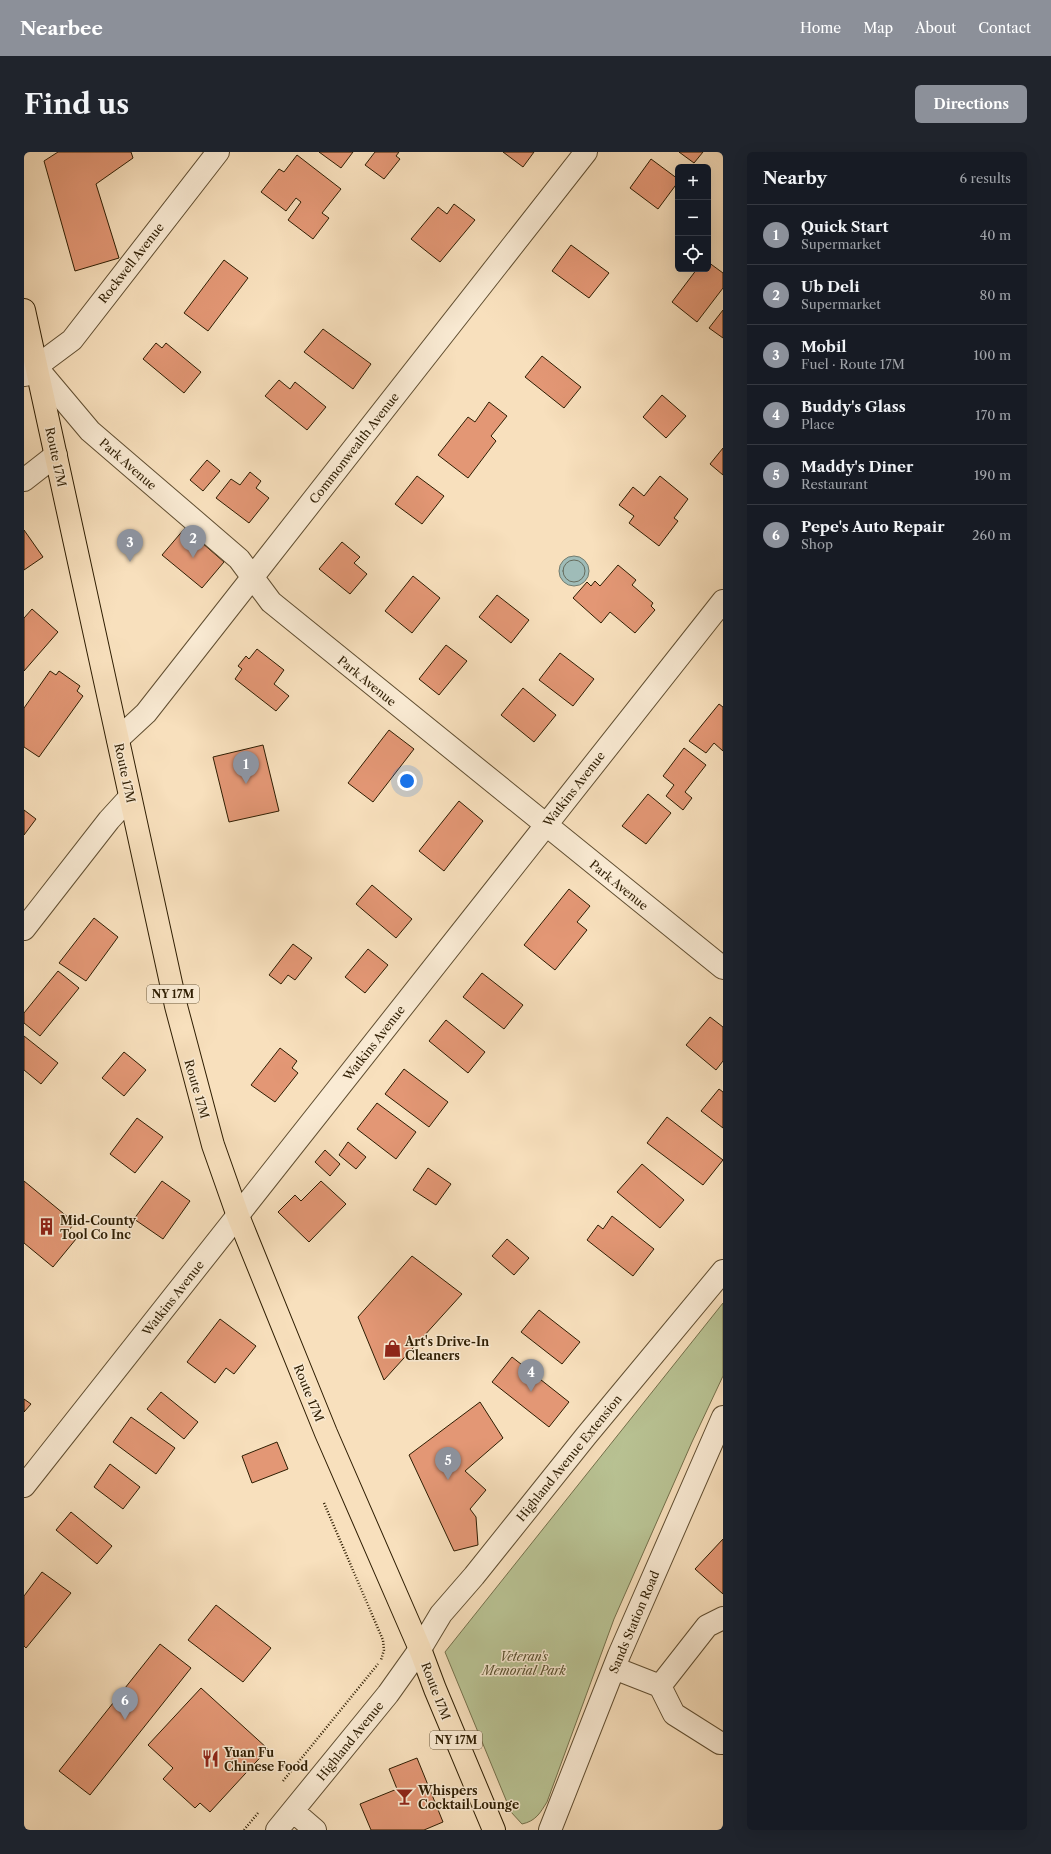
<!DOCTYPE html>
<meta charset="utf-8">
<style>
:root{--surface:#171b24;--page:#20242c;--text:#f1f3f6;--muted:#9ea1a6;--line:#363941;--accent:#8c9099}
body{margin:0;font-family:"Libre Caslon Text",serif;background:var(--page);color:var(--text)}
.controls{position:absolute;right:12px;top:12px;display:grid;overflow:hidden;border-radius:6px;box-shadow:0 4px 16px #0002}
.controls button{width:36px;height:36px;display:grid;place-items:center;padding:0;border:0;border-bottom:1px solid var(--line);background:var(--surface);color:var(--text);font:20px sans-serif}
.you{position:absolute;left:383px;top:629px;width:14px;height:14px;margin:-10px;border:3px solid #fff;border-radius:50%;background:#1a73e8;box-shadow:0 0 0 6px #1a73e833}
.badge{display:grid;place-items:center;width:26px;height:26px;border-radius:50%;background:var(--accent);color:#fff;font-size:13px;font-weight:700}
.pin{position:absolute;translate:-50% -33px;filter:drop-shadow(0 1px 2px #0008)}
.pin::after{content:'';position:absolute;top:21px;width:14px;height:12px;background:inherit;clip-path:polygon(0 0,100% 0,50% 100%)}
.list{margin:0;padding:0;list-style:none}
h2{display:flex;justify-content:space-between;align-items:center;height:52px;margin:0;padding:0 16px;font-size:17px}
h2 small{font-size:13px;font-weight:400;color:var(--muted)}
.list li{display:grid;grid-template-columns:26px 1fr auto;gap:12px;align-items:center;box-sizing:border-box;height:60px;padding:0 16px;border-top:1px solid var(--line)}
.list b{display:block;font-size:15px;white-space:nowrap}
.list p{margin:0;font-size:13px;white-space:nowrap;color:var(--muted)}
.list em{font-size:13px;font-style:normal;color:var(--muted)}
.icon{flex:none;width:22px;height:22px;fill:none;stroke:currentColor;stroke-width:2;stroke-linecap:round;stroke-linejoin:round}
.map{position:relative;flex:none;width:699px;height:1678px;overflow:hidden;border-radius:6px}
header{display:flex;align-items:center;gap:24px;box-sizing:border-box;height:56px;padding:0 20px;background:var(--accent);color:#fff}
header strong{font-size:19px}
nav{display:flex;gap:22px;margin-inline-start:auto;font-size:14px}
.intro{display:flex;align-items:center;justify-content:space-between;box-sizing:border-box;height:96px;padding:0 24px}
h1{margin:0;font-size:28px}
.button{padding:10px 18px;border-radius:6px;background:var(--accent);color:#fff;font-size:14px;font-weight:700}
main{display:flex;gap:24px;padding:0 24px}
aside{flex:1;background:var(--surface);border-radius:6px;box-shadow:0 4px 16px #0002}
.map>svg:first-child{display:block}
</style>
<header>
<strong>Nearbee</strong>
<nav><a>Home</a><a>Map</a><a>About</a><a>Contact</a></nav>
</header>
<div class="intro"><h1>Find us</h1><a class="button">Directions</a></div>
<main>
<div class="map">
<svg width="699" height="1678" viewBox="0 0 699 1678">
<rect width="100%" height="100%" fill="#f8e0bd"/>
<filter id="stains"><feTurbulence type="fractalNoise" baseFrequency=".005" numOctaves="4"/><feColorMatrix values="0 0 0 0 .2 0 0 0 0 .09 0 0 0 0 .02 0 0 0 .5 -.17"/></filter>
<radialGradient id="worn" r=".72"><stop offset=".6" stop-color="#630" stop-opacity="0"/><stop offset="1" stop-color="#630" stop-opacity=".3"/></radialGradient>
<path fill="#b9c394" stroke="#74704b" d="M699 1151V1224L668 1290 590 1467 523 1650C516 1661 512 1669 498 1672L487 1660 421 1500Z"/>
<path fill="#9fbcb8" stroke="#727c6f" d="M535 419a15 15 0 1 1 30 0a15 15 0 1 1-30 0Z"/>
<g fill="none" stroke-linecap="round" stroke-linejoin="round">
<path stroke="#666c5d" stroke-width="1" d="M539 419a11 11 0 1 1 22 0a11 11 0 1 1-22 0Z"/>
</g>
<path fill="#e39775" stroke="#2e1d02" d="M34 0H107L109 6 72 32 95 106 51 119 20 9Z
M295 0H329L317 16Z
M351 0H375L372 4 376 7 360 27 341 13Z
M479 0H510L499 15Z
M655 0H679L670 11Z
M273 3 317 37 298 61 305 66 289 87 264 68 277 50 272 46 262 59 237 40 255 17 260 20Z
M627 7 654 27V30L634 57 606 36Z
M430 52 451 68 416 110 387 87 414 55 423 62Z
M547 93 585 121 565 146 528 119Z
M200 108 224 126 184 179 160 161Z
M684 110 699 121V136L673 170 648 150 673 117H684Z
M699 158V186L685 176Z
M299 177 347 212 329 237 280 200Z
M132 191 138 196 142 191 177 220 160 241 119 207Z
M518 204 557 235 540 256 501 225Z
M255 228 266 237 271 230 302 255 283 278 241 244Z
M638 243 662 264 642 286 619 265Z
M465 250 483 264 467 284 472 289 444 326 414 303 444 265 451 270Z
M699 296V323L686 312Z
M183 308 196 319 179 339 166 328Z
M226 320 237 329 232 336 245 346 225 371 192 346 207 327 216 333Z
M393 324 420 344 398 372 371 352Z
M636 324 664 347 650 366 654 369 635 394 605 371 610 364 595 353 609 335 620 344Z
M161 376 200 410 178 436 138 403Z
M0 378 19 405 0 418Z
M318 390 336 405 330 411 343 422 326 442 295 417Z
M594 413 612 428 608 433 629 451 627 454 631 458 611 481 586 460 577 471 549 446 563 430 567 434 571 429 576 434Z
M389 424 416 446 388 481 361 459Z
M473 443 505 468 487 491 455 465Z
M8 457 34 480 0 519V466Z
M422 493 443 509 415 543 395 527Z
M233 497 260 518 250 532 265 544 252 559 211 527 218 517 214 514 222 504 225 507Z
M536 501 570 527 549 554 515 528Z
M26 519 32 523 35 519 56 534 53 539 59 544 15 605 0 595V556Z
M499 536 532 563 510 590 477 563Z
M695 552 699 555V599L690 591 682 601 665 589Z
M365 578 390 597 349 650 324 631Z
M239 593 255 659 205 670 189 605Z
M660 596 682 613 661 640 668 646 659 658 642 644 650 633 639 624Z
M624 642 647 661 622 692 598 674Z
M435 649 459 669 420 719 395 699Z
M0 658 12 667 0 683Z
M348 733 388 767 372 786 332 752Z
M545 737 566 754 553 770 563 778 531 818 500 793Z
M70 766 94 785 62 829 35 811Z
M269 792 288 806 271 828 264 823 257 832 245 823Z
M344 797 364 813 341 841 321 825Z
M34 819 55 836 16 884 0 871V861Z
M458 821 499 853 480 877 439 845Z
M686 865 699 875V909L692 918 662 893Z
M422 868 461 900 444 921 405 889Z
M0 884 34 911 17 932 0 918Z
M256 896 273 909 268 916 274 921 251 950 227 933Z
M100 900 122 918 100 944 78 926Z
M380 917 424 950 405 975 361 942Z
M695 937 699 940V976L677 959Z
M353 951 392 980 372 1007 333 977Z
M643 965 699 1008 679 1033 623 991Z
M113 966 139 985 111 1021 86 1002Z
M324 990 342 1005 332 1017 315 1003Z
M301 998 316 1012 306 1024 291 1010Z
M618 1012 660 1048 636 1076 593 1040Z
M404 1016 427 1032 412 1053 389 1038Z
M0 1029 51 1071 43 1080 52 1087 29 1115 0 1091Z
M138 1029 166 1049 139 1087 110 1067Z
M297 1029 322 1052 285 1090 254 1060 271 1043 277 1049Z
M588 1064 630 1097 609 1124 563 1088 574 1073 579 1077Z
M483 1087 505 1106 490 1123 468 1104Z
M388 1104 438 1142 360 1228 334 1165Z
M515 1158 556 1190 538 1212 497 1180Z
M196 1167 232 1194 210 1222 202 1216 191 1231 163 1210Z
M488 1205 545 1250 525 1275 468 1230Z
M137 1240 174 1270 160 1287 123 1257Z
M0 1247 7 1252 0 1260Z
M456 1250 479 1286 441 1319 462 1338 446 1357 452 1365 454 1393 430 1399 385 1303Z
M107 1265 151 1296 132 1322 89 1290Z
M253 1290 264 1317 228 1331 218 1304Z
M86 1312 116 1335 99 1357 70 1335Z
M47 1360 88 1394 73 1412 32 1378Z
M699 1387V1442L671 1417Z
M18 1420 47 1441 2 1496 0 1494V1444Z
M192 1453 247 1496 219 1530 164 1488Z
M136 1492 167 1516 66 1643 35 1619Z
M177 1536 244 1597 186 1660 176 1651 171 1656 139 1627 149 1616 124 1593Z
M393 1606 419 1670 400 1678H347L336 1652 373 1637 365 1617Z"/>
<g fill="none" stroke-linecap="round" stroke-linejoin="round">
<defs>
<path id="minor" d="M13 216 66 279 215 407 247 450 699 816
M1 223 48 188 194 0
M0 328 32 303
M94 587 122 561 562 0
M0 777 85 668 106 645
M0 1334 699 449
M590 1516 636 1534 683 1474 699 1466
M636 1534 650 1562 696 1591H699
M269 1659 291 1678
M253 1678 364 1542 396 1497 417 1462 450 1424 562 1284 699 1119
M526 1678 595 1503 699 1265"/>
<path id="major" d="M0 158 152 854 189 993 214 1064 302 1281 396 1497 411 1537 470 1678"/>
</defs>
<use href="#minor" stroke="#604e31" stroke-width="24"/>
<use href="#major" stroke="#2e1d02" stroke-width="24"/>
<path stroke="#2e1d02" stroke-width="2.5" stroke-dasharray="1 2" stroke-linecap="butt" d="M300 1351 359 1488 360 1498 357 1508
M259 1629 354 1512
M220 1678 234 1661"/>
<use href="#minor" stroke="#faebd4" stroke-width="22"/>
<use href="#major" stroke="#f8e0bd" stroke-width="22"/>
</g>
<defs>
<symbol id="building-bare" viewBox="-9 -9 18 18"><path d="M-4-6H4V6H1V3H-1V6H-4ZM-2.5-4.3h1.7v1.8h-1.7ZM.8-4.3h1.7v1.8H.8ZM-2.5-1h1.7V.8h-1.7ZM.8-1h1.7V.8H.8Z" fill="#8f2418" stroke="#faebd4" stroke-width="2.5" paint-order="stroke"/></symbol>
<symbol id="shop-bare" viewBox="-9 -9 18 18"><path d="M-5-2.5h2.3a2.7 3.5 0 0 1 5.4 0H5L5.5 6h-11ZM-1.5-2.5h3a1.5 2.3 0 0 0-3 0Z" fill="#8f2418" stroke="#faebd4" stroke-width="2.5" paint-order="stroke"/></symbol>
<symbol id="restaurant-bare" viewBox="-9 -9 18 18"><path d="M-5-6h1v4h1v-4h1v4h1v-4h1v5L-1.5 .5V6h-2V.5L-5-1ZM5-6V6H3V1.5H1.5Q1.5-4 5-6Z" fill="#8f2418" stroke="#faebd4" stroke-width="2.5" paint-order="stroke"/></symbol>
<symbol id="bar-bare" viewBox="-9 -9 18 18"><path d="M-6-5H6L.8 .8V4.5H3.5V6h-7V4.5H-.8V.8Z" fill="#8f2418" stroke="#faebd4" stroke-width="2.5" paint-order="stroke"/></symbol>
</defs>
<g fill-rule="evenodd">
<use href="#building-bare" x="10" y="1062" width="25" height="25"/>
<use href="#shop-bare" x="356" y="1184" width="25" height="25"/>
<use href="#restaurant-bare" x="174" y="1594" width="25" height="25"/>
<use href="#bar-bare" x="368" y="1632" width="25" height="25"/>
</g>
<g text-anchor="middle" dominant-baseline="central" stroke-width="3" stroke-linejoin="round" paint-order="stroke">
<g fill="#faebd4" stroke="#6b5b41" stroke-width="1">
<rect x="123" y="833" width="52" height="18" rx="3"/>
<rect x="406" y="1579" width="52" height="18" rx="3"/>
</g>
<g font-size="11" font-weight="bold" fill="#2e1d02">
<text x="149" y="842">NY 17M</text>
<text x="432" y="1588">NY 17M</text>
</g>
<g font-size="12" fill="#2e1d02" stroke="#faebd4">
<text transform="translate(107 111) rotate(-52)">Rockwell Avenue</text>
<text transform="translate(330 296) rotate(-52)">Commonwealth Avenue</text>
<text transform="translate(32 305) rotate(78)">Route 17M</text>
<text transform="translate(104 312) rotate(41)">Park Avenue</text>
<text transform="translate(343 529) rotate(39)">Park Avenue</text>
<text transform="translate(101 621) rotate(78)">Route 17M</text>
<text transform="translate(550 637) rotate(-52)">Watkins Avenue</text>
<text transform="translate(595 733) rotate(39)">Park Avenue</text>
<text transform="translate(350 891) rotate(-52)">Watkins Avenue</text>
<text transform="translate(173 937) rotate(74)">Route 17M</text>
<text transform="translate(149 1146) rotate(-52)">Watkins Avenue</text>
<text transform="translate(285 1241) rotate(68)">Route 17M</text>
<text transform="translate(545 1306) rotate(-51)">Highland Avenue Extension</text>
<text transform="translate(610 1470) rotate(-67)">Sands Station Road</text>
<text transform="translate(412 1539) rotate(69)">Route 17M</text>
<text transform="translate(326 1589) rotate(-51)">Highland Avenue</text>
</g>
<g font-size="12" font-weight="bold" fill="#2e1d02" stroke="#faebd4" text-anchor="start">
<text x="36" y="1068">Mid-County<tspan x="36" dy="14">Tool Co Inc</tspan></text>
<text x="381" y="1189">Art's Drive-In<tspan x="381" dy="14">Cleaners</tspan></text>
<text x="200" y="1600">Yuan Fu<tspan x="200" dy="14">Chinese Food</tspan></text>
<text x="394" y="1638">Whispers<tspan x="394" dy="14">Cocktail Lounge</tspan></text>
</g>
<g font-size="12" font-style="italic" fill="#584f2e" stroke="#faebd4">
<text x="500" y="1504">Veteran's<tspan x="500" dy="14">Memorial Park</tspan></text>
</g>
</g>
<rect width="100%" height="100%" filter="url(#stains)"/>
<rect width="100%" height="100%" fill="url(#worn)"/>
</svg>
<div class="controls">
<button>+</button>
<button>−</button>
<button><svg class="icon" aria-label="locate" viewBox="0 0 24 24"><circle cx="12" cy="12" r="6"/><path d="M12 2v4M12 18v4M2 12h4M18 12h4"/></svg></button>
</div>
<div class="you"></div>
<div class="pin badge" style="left:222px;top:632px">1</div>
<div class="pin badge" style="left:169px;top:406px">2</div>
<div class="pin badge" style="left:106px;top:410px">3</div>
<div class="pin badge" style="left:507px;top:1240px">4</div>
<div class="pin badge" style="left:424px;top:1328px">5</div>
<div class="pin badge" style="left:101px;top:1568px">6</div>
</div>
<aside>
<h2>Nearby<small>6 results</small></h2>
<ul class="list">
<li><span class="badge">1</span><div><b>Quick Start</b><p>Supermarket</p></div><em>40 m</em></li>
<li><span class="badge">2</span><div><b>Ub Deli</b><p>Supermarket</p></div><em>80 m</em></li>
<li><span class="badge">3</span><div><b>Mobil</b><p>Fuel · Route 17M</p></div><em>100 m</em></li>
<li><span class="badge">4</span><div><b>Buddy's Glass</b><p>Place</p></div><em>170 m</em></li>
<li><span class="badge">5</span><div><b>Maddy's Diner</b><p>Restaurant</p></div><em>190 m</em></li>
<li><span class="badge">6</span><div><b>Pepe's Auto Repair</b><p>Shop</p></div><em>260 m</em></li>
</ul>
</aside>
</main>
